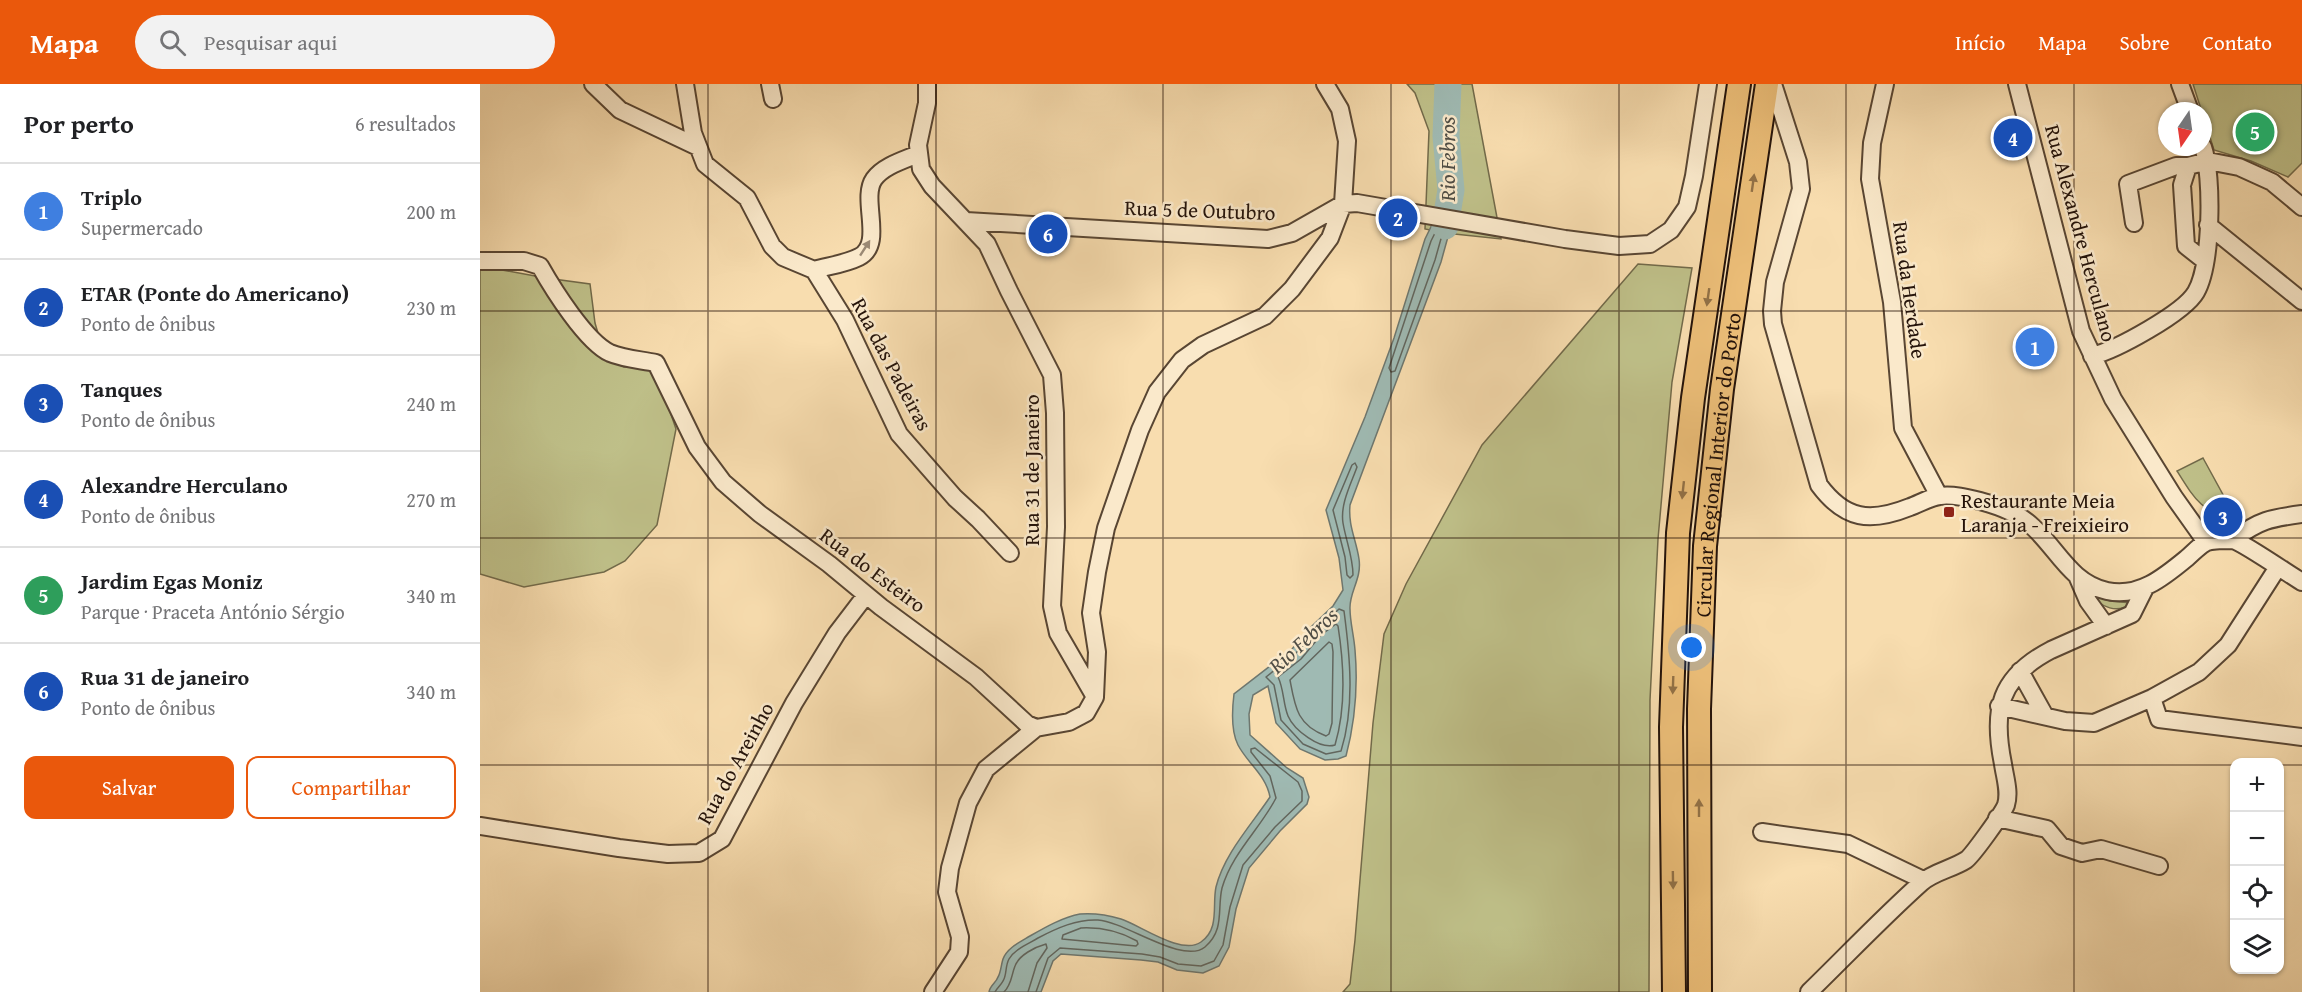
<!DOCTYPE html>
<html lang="pt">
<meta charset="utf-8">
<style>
:root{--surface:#fff;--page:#f2f2f2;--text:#202124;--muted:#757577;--line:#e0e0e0;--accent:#ea580c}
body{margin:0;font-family:"Gentium Book Plus",serif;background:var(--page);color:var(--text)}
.controls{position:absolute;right:18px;bottom:18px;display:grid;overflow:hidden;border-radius:12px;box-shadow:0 2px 4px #0004}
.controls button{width:54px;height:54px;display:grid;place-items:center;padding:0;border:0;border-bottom:2px solid var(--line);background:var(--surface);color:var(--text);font:30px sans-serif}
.compass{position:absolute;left:1678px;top:18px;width:54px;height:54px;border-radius:50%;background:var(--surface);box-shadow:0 2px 4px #0004;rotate:193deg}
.you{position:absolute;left:1212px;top:564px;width:21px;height:21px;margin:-15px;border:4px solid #fff;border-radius:50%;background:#1a73e8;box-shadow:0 0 0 9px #1a73e833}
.badge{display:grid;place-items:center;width:39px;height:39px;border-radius:50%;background:var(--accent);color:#fff;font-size:20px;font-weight:700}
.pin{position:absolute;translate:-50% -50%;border:3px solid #fff;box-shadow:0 2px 6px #0006}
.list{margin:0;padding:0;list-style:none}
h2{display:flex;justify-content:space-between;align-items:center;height:78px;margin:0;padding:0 24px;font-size:26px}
h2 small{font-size:20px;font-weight:400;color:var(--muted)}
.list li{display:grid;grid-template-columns:39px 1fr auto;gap:18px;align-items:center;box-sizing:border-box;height:96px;padding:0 24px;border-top:2px solid var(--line)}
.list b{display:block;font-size:22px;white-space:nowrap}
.list p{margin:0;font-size:20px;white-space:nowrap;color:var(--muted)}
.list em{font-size:20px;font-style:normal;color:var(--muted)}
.actions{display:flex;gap:12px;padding:18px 24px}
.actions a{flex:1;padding:14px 0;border:2px solid var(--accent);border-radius:12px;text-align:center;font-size:21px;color:var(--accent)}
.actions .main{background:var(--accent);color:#fff}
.icon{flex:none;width:33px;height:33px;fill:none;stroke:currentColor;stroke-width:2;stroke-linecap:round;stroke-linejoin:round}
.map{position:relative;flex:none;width:1822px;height:908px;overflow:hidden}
header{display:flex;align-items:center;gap:36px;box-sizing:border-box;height:84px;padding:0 30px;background:var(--accent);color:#fff}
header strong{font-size:28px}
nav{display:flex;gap:33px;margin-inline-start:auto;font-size:21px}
.search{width:420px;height:54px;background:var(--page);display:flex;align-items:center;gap:15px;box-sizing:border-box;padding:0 21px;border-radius:33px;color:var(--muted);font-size:22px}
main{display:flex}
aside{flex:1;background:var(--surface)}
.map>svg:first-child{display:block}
</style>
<header>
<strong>Mapa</strong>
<div class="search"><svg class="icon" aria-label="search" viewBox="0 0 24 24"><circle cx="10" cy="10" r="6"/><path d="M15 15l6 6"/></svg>Pesquisar aqui</div>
<nav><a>Início</a><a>Mapa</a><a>Sobre</a><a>Contato</a></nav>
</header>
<main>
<aside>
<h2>Por perto<small>6 resultados</small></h2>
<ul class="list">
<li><span class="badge" style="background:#3f7fe0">1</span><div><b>Triplo</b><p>Supermercado</p></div><em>200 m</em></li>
<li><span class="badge" style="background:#1a4fb4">2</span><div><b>ETAR (Ponte do Americano)</b><p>Ponto de ônibus</p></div><em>230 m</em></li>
<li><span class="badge" style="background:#1a4fb4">3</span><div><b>Tanques</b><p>Ponto de ônibus</p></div><em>240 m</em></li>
<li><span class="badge" style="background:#1a4fb4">4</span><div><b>Alexandre Herculano</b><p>Ponto de ônibus</p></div><em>270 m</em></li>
<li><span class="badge" style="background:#2e9e5b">5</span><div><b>Jardim Egas Moniz</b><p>Parque · Praceta António Sérgio</p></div><em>340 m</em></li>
<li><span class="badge" style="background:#1a4fb4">6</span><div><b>Rua 31 de janeiro</b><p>Ponto de ônibus</p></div><em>340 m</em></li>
</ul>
<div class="actions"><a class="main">Salvar</a><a>Compartilhar</a></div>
</aside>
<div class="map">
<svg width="1822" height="908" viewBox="0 0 1822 908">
<rect width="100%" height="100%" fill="#f8ddaf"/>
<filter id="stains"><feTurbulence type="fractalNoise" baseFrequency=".00333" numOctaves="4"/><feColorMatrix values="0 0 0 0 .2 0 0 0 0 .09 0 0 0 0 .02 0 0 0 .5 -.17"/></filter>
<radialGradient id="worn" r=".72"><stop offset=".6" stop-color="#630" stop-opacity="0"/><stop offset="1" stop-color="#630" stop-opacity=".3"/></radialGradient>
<path fill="#bfc089" stroke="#726a4a" stroke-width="1.5" d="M927 0H992L1021 155 965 149 945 145 949 47 935 9Z
M1713 0H1822V79L1808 93 1771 77 1734 66Z
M1158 180 1212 184 1192 298 1178 455 1170 616 1169 908H863L870 900 875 856 893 639 904 550 926 500 1002 361Z
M0 182 66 194 110 200 115 239 125 273 144 283 170 282 176 286 196 345 177 441 145 477 124 488 44 503 0 490Z
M1723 374 1758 438C1721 426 1717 419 1697 387Z
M1612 510 1630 517 1652 519C1638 530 1620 524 1612 510Z"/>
<path fill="#9fbab3" stroke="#6e776f" stroke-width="1.5" d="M971 106 974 111 969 149 961 178 870 421C868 442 876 455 879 475 882 495 869 508 870 525 870 538 874 552 875 566 878 601 875 638 866 672L858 675 845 676 820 665 796 639 788 602 773 611 769 630 770 651 807 684 823 694 829 713 827 720 800 747 769 784 756 825 749 863 739 882 723 889 697 886 678 878 661 876 581 870 573 877 561 908H509C510 901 516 899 518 893 521 888 521 881 523 875 527 864 540 858 550 852 564 844 583 833 600 830 613 829 628 831 641 835 660 841 702 872 721 858 740 845 732 821 736 803 744 770 772 740 790 713 786 691 768 680 758 661 751 647 752 626 754 610L812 565 832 542 853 522 863 506 859 474 846 426 885 333 914 254 945 155 966 112Z"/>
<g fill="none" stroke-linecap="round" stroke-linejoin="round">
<path stroke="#62665e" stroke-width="1.5" d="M958 143 951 157 909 284 911 288 915 287 955 176 964 144
M875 379 877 383C871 400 860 420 863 439 866 457 873 473 873 491L870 494 867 491 865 473 853 426 872 381Z
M859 525 864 527C870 572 875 623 861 667L846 670 823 660 801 636 794 601 786 593 816 569 836 547Z
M856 540 858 542C864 580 866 624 855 661 840 666 814 646 808 632 803 620 804 605 798 593L821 575 841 551Z
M849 558 852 560 853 568 852 639 849 650 846 652C817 641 815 623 810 596Z
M601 844C621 843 639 847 657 857L658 860 656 862 582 855 583 851Z
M515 908C517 904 521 901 523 897 527 891 525 882 529 875 535 865 548 860 558 854 577 844 597 835 618 836 646 838 703 881 725 863 745 846 737 825 742 804 752 769 780 745 796 714L790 692 771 668V665L775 664 818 698 822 707V717L795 743 763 781 750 823 743 861 734 877 721 882 698 880 680 873 662 870 580 864 568 874 556 908
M524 908C532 900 531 892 535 882 539 871 555 863 566 860L567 864 557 879 548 908"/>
<path stroke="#9fbab3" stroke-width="27" d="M965 142 971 106 966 52 968 0"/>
<defs>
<path id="minor" d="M113 0 140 26 218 63
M205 0 213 49 225 80 267 114 292 162 303 173 334 186
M290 0 293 15
M447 0V19L438 61 441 85 452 102 507 160 529 207 572 291 575 329 576 443 572 522 578 549 615 613
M1293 0 1318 78 1321 105 1295 198 1292 227 1293 240 1339 401C1365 436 1390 439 1430 423 1439 420 1450 413 1460 412 1472 410 1488 414 1500 417 1519 422 1539 429 1553 443 1578 466 1591 499 1627 507 1659 514 1684 493 1707 474 1713 469 1719 462 1725 459 1730 456 1745 456 1752 456 1761 457 1810 491 1822 498
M1405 0 1392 59 1390 95 1412 218 1423 344 1459 412
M1537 0 1601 247 1633 315 1694 413 1726 458
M1700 0 1710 27
M486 137 788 155 812 149 863 120 877 119 1085 155 1139 162 1170 160 1191 146 1207 123 1214 92 1228 0
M1654 139 1648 100 1696 82H1708
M1728 141 1822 217
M0 177H44L60 182C73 205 106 258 130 269 144 275 162 276 176 279L217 363 243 398 280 430 349 480 401 523 496 593 547 640 556 644
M1725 177 1706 162 1702 101 1708 82 1728 77 1759 83 1792 98 1822 123
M334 186 365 236 419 350 475 414 498 435 530 469
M334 186C348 182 365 180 379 173 405 160 380 115 394 95 403 82 424 76 438 70
M1612 272C1636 266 1704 229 1716 208 1732 180 1733 92 1723 63
M1753 456C1779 436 1791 434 1822 430
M1598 494 1608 517 1626 542
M1540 587 1565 632
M1672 614 1679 635 1822 653
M1519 622 1585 637 1614 639 1672 614 1719 588 1748 561 1798 483
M556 644 589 638 606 629 615 613 617 568 611 529 617 488 626 444 660 346 677 308 702 276 723 261 785 232 812 205 850 154 863 120 867 57 860 25 845 0
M1517 734 1567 745 1581 762 1602 769 1621 765 1679 782
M0 742 139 764 188 770 219 769 242 755 314 619 357 549 386 511
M1282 748 1368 760 1443 796
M453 908 479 868 480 853 467 808 470 784 488 719 506 685 556 644
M1329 908C1366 872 1402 834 1441 799 1453 788 1472 785 1486 776 1492 772 1523 729 1526 721 1530 708 1525 694 1523 680 1512 626 1519 593 1571 566L1652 530 1665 504"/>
<g id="highway">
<path d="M1194 908 1191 643 1198 449 1213 314 1259 0"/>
<path id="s1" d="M1220 908 1219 625 1225 462 1242 305 1287 0"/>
</g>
</defs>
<use href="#minor" stroke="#594633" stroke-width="20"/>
<use href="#highway" stroke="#24130a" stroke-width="26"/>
<use href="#minor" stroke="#fae9cb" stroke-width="16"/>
<use href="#highway" stroke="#ecbe78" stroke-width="22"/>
</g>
<defs><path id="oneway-solid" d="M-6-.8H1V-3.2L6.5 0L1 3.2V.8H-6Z" transform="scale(1.5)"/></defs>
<g fill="#927146">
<use href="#oneway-solid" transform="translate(1273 99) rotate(-82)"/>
<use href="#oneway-solid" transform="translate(1228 213) rotate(98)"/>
<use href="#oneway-solid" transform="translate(1203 406) rotate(96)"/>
<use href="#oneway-solid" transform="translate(1193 601) rotate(92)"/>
<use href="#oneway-solid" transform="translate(1219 724) rotate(-90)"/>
<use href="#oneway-solid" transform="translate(1193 796) rotate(89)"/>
</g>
<use fill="#9a8974" href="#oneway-solid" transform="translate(385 164) rotate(-57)"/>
<path fill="none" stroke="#24130a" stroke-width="1.5" stroke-opacity="0.55" d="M228 0V908M456 0V908M683 0V908M911 0V908M1139 0V908M1366 0V908M1594 0V908M0 227H1822M0 454H1822M0 681H1754M1800 681H1822"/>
<rect fill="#8f2418" stroke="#fae9cb" stroke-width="2" x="1463" y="422" width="12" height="12" rx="3"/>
<g text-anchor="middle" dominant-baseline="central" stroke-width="5" stroke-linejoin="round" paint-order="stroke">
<g font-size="21" fill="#24130a" stroke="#fae9cb">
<text transform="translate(720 126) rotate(2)">Rua 5 de Outubro</text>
<text transform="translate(1601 149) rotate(75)">Rua Alexandre Herculano</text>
<text transform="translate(1430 206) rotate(82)">Rua da Herdade</text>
<text transform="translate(412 280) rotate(62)">Rua das Padeiras</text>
<text stroke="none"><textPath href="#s1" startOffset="528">Circular Regional Interior do Porto</textPath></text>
<text transform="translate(551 386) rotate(-90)">Rua 31 de Janeiro</text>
<text transform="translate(393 486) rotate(37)">Rua do Esteiro</text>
<text transform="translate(255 679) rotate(-61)">Rua do Areinho</text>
</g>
<g font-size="21" fill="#24130a" stroke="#fae9cb" text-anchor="start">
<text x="1481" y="416">Restaurante Meia<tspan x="1481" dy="24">Laranja - Freixieiro</tspan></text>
</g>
<g font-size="22" font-style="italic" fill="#4f4d45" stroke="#fae9cb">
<text transform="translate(967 75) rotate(-90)">Rio Febros</text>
<text transform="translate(823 556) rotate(-43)">Rio Febros</text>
</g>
</g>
<rect width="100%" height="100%" filter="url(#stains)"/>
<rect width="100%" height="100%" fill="url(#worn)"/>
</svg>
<div class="controls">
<button>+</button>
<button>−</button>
<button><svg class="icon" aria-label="locate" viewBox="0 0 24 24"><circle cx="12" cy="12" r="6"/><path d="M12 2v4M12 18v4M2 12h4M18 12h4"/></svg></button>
<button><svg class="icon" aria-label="layers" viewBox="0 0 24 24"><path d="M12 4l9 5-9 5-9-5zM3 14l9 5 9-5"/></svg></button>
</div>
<svg class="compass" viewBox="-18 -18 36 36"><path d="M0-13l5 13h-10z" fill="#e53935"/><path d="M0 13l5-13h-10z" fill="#757577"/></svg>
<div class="you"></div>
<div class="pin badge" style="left:1555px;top:263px;background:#3f7fe0">1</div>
<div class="pin badge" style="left:918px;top:134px;background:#1a4fb4">2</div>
<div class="pin badge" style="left:1743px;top:433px;background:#1a4fb4">3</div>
<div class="pin badge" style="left:1533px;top:54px;background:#1a4fb4">4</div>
<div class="pin badge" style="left:1775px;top:48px;background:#2e9e5b">5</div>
<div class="pin badge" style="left:568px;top:150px;background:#1a4fb4">6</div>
</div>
</main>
